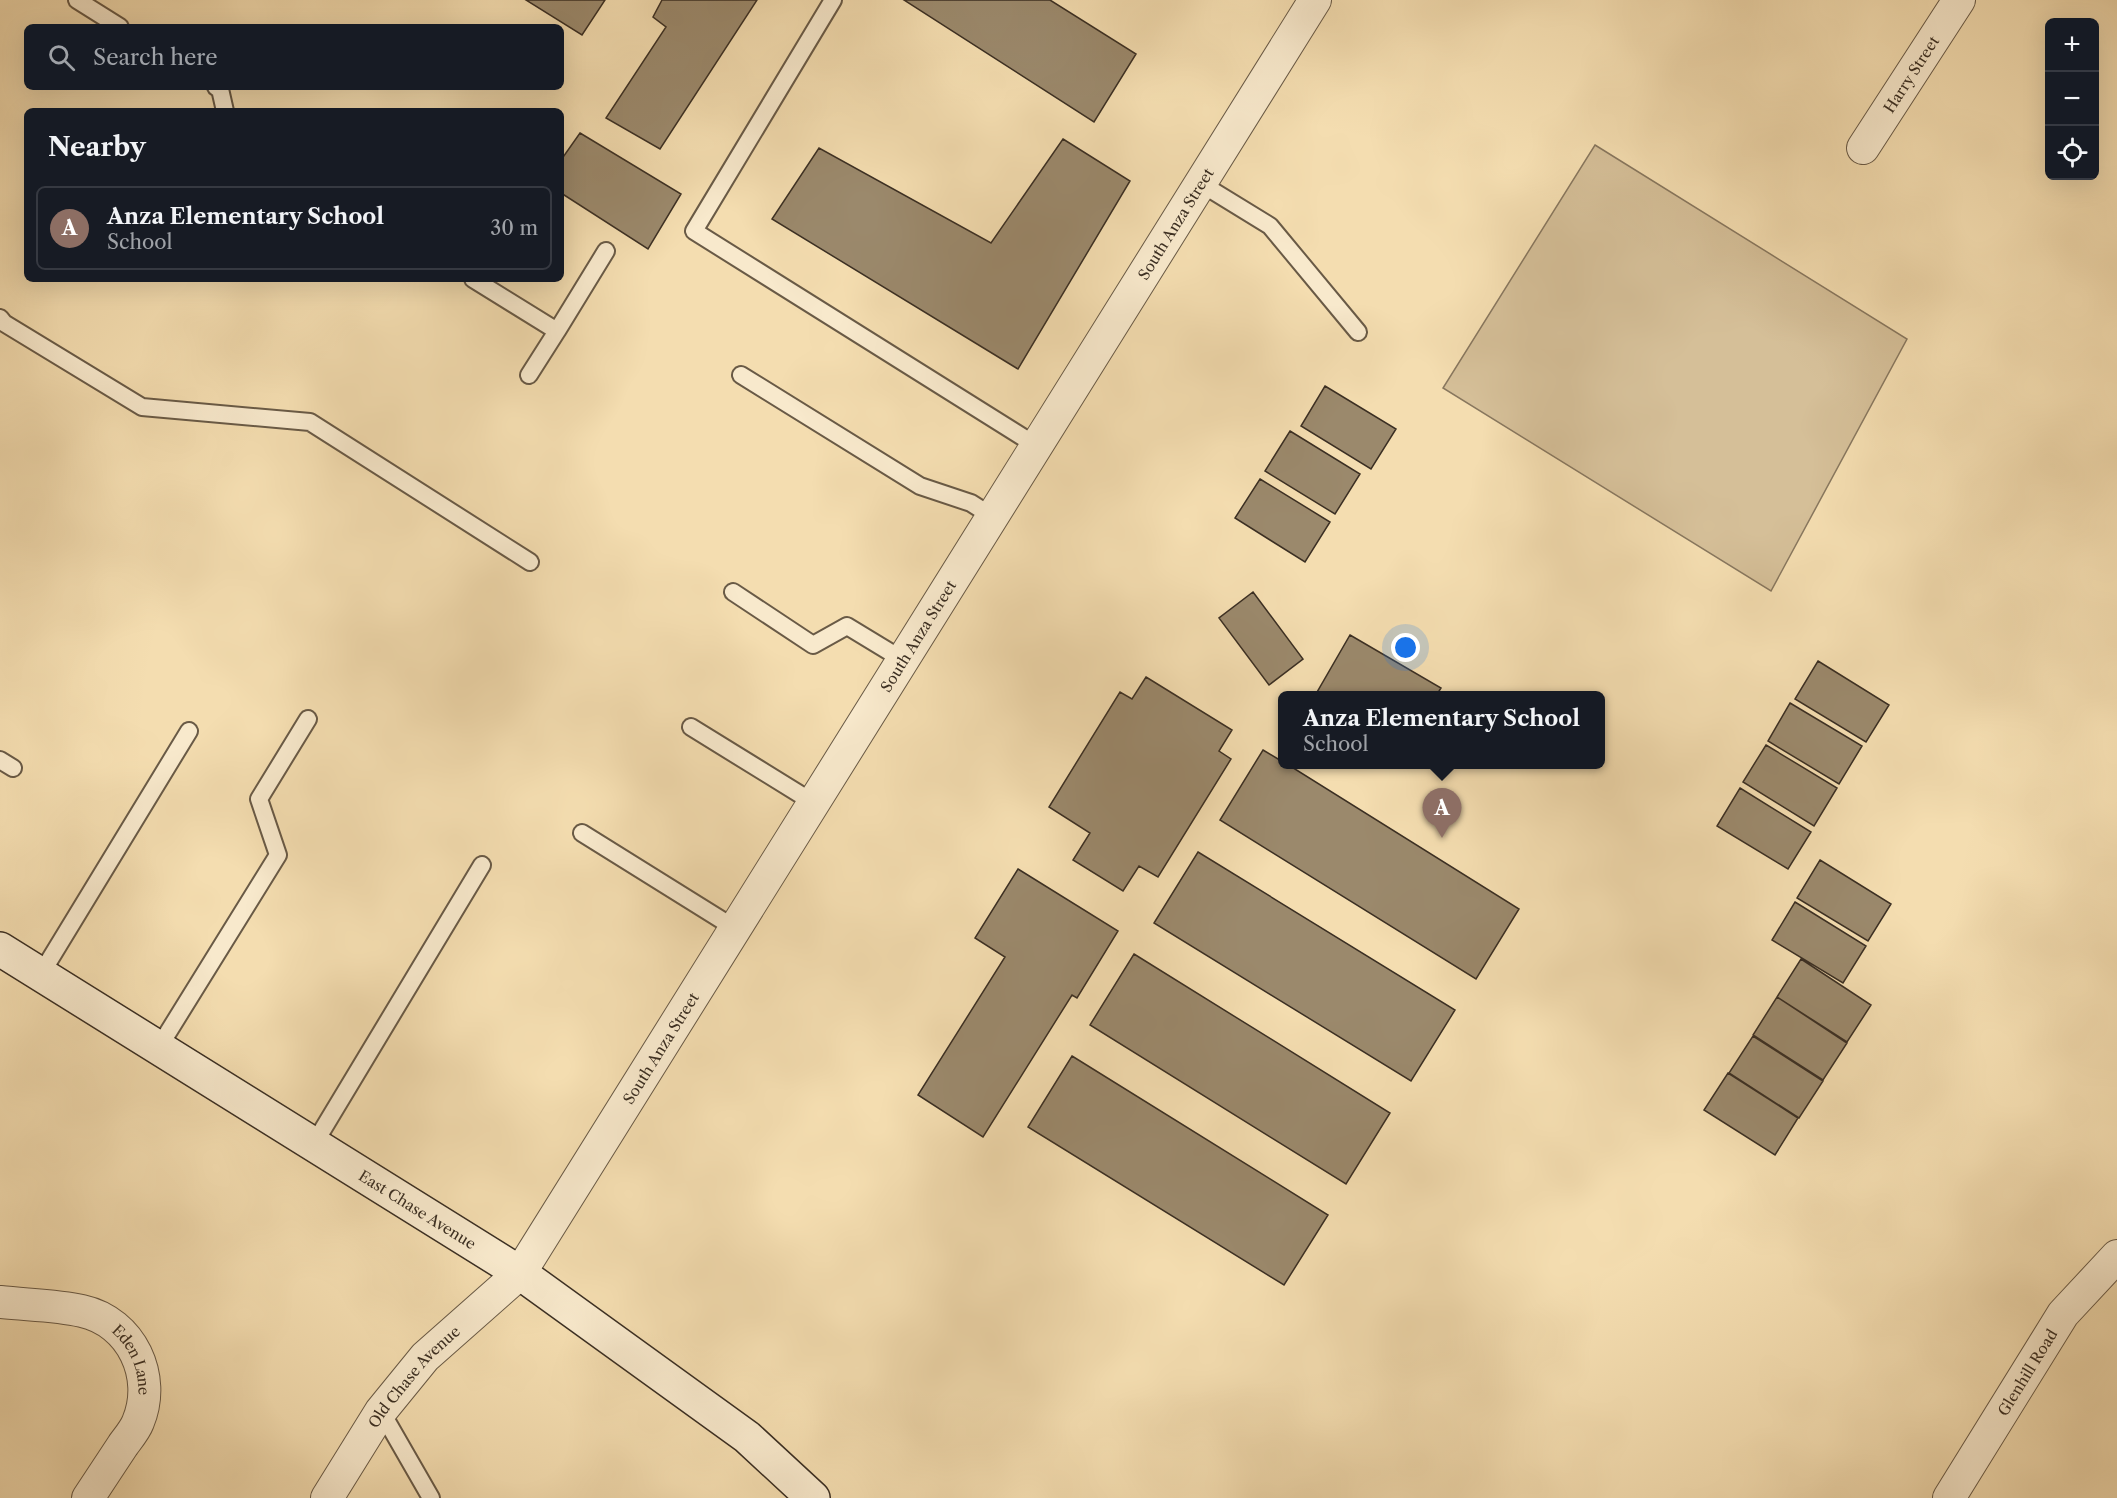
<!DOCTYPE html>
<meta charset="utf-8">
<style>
:root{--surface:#171b24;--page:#242831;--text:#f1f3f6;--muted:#9ea1a6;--line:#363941;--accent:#c59692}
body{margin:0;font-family:"Libre Caslon Text",serif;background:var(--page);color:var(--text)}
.controls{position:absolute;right:18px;top:18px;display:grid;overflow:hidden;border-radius:9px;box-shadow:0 6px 24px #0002}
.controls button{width:54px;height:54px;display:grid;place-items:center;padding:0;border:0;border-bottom:2px solid var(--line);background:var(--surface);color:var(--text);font:30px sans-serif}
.you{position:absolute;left:1406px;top:648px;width:21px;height:21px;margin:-15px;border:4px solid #fff;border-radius:50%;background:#1a73e8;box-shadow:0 0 0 9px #1a73e833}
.badge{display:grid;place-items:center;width:39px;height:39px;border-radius:50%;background:var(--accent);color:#fff;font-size:20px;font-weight:700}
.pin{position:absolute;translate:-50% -50px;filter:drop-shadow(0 2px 3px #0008)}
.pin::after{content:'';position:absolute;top:32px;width:21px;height:18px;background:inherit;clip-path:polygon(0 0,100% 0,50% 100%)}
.popup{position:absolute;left:1278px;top:691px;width:327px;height:78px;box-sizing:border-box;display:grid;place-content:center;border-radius:9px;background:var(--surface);filter:drop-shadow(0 2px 4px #0005);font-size:20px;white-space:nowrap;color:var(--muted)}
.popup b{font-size:22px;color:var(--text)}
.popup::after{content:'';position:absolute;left:50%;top:100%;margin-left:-12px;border:12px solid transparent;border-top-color:var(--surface)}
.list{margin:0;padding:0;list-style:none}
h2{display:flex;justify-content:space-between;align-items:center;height:78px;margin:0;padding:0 24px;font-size:26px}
h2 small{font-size:20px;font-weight:400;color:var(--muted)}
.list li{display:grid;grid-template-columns:39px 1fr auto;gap:18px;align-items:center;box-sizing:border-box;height:84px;margin:0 12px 12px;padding:0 12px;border:2px solid var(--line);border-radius:9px}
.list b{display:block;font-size:22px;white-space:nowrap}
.list p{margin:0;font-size:20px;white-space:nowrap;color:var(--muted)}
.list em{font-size:20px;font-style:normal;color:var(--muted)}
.icon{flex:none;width:33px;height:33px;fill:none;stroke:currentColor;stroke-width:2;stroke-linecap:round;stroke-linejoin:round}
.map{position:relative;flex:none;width:2117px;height:1498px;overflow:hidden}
.search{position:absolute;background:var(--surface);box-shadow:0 6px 24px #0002;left:24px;top:24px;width:540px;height:66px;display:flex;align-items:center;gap:15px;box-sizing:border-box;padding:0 21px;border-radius:9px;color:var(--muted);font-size:22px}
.panel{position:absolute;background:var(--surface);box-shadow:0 6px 24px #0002;left:24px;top:108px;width:540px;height:174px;border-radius:9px}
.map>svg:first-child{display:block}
</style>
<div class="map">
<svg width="2117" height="1498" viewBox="0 0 2117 1498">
<rect width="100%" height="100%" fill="#f4ddb0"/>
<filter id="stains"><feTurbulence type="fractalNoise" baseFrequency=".00333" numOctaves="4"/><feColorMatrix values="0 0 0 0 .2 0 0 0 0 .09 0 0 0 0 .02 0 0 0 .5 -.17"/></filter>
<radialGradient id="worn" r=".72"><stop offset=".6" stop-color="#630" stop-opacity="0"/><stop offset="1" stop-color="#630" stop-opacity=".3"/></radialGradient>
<path fill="#d5bf98" stroke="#88775e" stroke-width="1.5" d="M1595 145 1907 339 1771 591 1443 388Z"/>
<path fill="#9b896c" stroke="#3b2f23" stroke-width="1.5" d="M526 0H605L582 35Z
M662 0H757L660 149 606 118 666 27 653 17Z
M904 0H1050L1136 54 1094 122Z
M580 133 681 194 648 249 561 193V160Z
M1063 139 1130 181 1018 369 772 219 819 148 991 243Z
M1325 386 1396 429 1371 469 1301 426Z
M1290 431 1360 474 1335 514 1265 471Z
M1260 479 1330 522 1305 562 1235 518Z
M1253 592 1303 659 1269 685 1219 618Z
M1350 635 1441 688 1436 696H1318L1316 694Z
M1818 661 1889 705 1866 742 1795 699Z
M1146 677 1232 730 1219 751 1231 759 1158 877 1139 866 1123 891 1073 860 1090 833 1049 807 1120 692 1132 699Z
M1790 703 1862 746 1839 784 1768 741Z
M1766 745 1837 788 1814 826 1743 782Z
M1263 750 1283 762V764H1287L1519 909 1476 979 1220 820Z
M1740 788 1811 832 1788 869 1717 826Z
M1198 852 1455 1010 1411 1081 1154 923Z
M1820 860 1891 904 1868 941 1797 898Z
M1018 869 1118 931 1077 998 1072 995 983 1137 918 1095 1005 957 975 938Z
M1795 902 1866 946 1843 983 1772 940Z
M1134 954 1390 1113 1346 1184 1090 1025Z
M1801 959 1871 1005 1847 1042 1777 997Z
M1777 997 1847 1043 1823 1080 1753 1035Z
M1753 1036 1823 1081 1799 1118 1729 1073Z
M1072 1056 1328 1215 1284 1285 1028 1127Z
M1728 1073 1798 1118 1775 1155 1704 1110Z"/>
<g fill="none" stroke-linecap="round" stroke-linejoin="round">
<defs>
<path id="service" d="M77 0 120 27
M833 0 694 231 1037 446
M216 87 220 89 225 111
M1200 183 1270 226 1358 332
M473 279 557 331 529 375
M0 318 4 323 142 407 310 422 530 562
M557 331 606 251
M741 375 920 486 971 503 993 517
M733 592 813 645 847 626 903 660
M691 727 814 803
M0 760 13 768
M582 833 736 929
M41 974 189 731
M159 1047 278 855 259 799 308 719
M314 1144 482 865
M381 1411 431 1498"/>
<g id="minor">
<path id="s1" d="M1863 148 1959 0"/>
<path id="s2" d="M0 1302C27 1305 56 1305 82 1311 132 1322 157 1377 138 1422 135 1430 128 1438 123 1445 111 1463 100 1480 88 1498"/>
<path id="s3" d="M327 1498 381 1411 425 1357 520 1273 1315 0"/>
<path id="s4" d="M1949 1498 2063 1314 2117 1256"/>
</g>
<g id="secondary">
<path id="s5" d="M0 949 520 1273 747 1437 813 1498"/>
</g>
</defs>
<use href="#service" stroke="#695a46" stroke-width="20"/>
<use href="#minor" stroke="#695a46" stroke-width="34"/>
<use href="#secondary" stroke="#3b2f23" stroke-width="36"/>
<use href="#service" stroke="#f8e9cc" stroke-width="16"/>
<use href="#minor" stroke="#f8e9cc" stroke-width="32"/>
<use href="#secondary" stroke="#f8e9cc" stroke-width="33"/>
</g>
<g text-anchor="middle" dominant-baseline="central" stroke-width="4.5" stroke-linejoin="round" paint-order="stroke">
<g font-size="15" fill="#3b2f23" stroke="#f8e9cc">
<text stroke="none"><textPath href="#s1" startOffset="88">Harry Street</textPath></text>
<text stroke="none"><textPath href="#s3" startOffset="1536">South Anza Street</textPath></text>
<text stroke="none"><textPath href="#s3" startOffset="1050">South Anza Street</textPath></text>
<text stroke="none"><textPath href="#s3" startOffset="564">South Anza Street</textPath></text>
<text stroke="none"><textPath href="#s5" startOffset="492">East Chase Avenue</textPath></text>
<text stroke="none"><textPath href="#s2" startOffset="158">Eden Lane</textPath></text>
<text stroke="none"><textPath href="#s4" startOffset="148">Glenhill Road</textPath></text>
<text stroke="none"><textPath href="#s3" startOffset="150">Old Chase Avenue</textPath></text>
</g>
</g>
<rect width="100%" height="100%" filter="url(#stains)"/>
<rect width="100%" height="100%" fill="url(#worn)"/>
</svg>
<div class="controls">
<button>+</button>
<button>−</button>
<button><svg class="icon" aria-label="locate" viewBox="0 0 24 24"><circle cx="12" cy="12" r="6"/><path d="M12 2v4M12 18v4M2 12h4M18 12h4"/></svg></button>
</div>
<div class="you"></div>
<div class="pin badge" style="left:1442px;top:838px;background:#8d6e63">A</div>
<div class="popup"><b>Anza Elementary School</b>School</div>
<div class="search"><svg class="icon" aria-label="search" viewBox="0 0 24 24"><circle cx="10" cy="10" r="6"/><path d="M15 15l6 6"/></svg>Search here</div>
<section class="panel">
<h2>Nearby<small></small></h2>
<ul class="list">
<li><span class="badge" style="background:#8d6e63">A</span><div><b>Anza Elementary School</b><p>School</p></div><em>30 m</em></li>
</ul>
</section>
</div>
